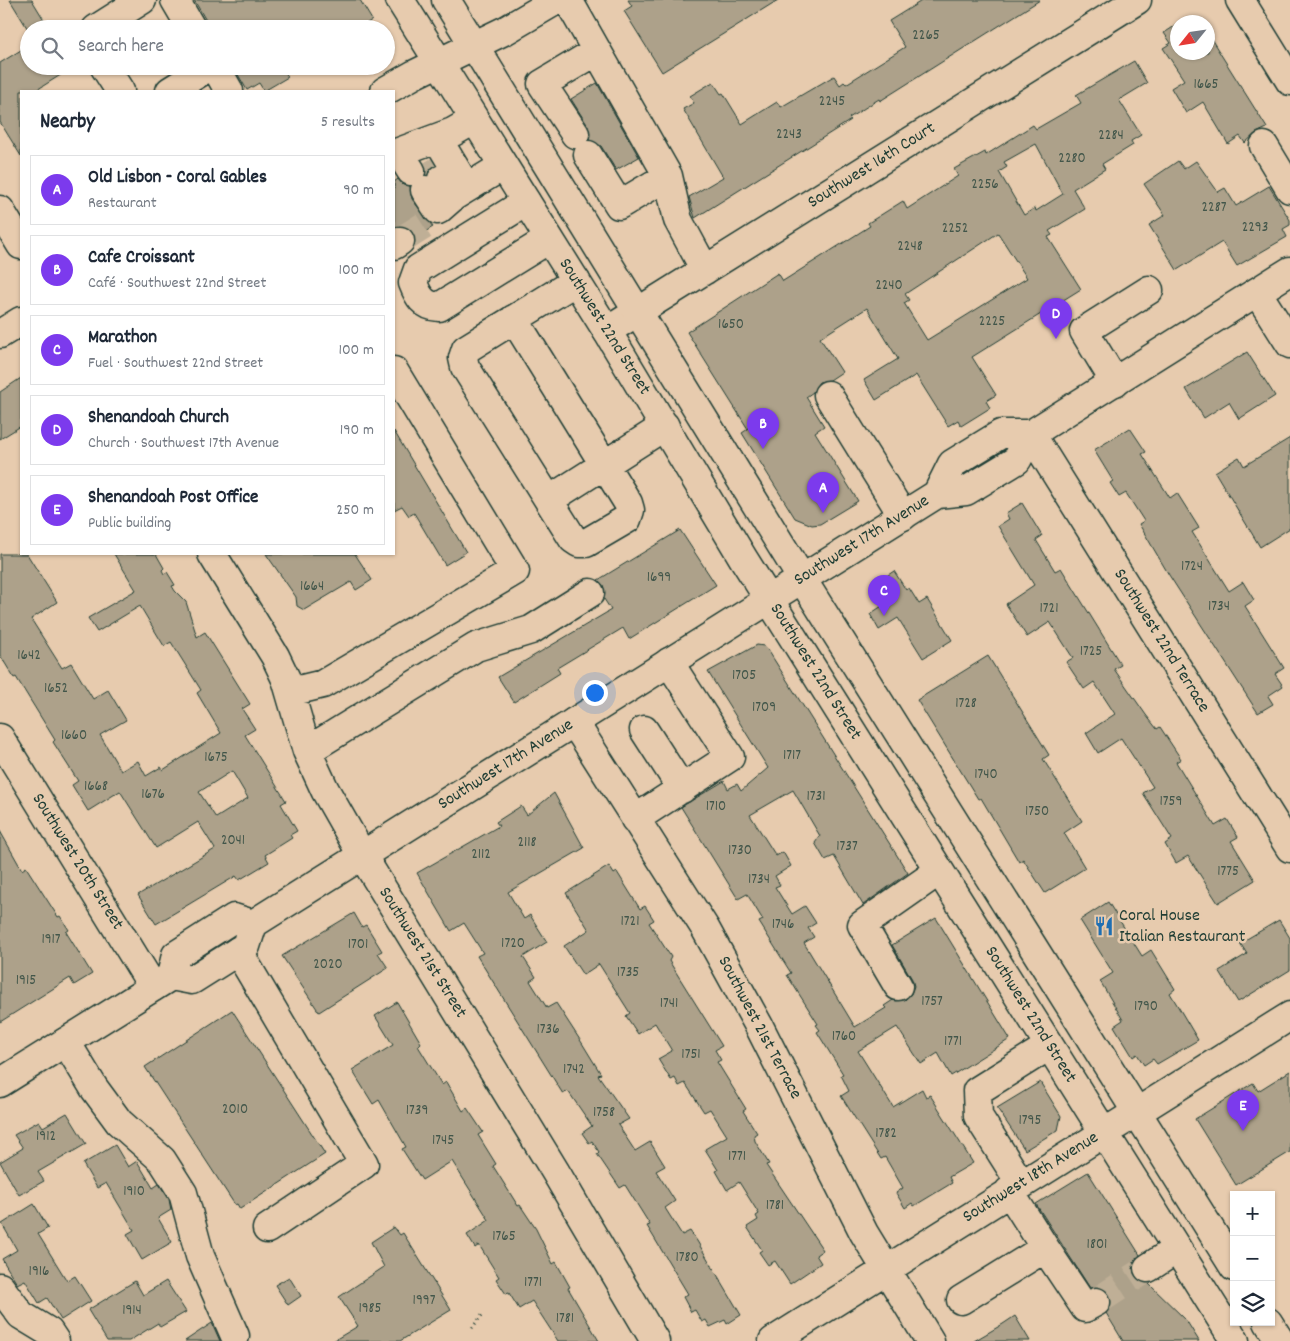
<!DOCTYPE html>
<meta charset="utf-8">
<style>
:root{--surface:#fff;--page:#f6f6f7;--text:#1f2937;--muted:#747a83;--line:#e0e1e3;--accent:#7c3aed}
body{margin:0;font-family:Dekko,sans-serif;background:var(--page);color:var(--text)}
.controls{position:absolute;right:15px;bottom:15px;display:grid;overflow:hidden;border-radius:0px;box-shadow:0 1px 4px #0004}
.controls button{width:45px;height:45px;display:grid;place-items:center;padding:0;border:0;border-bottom:1px solid var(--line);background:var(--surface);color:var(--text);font:25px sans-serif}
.compass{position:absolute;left:1170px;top:15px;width:45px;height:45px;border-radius:50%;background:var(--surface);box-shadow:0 1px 4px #0004;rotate:240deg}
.you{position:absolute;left:594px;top:692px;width:18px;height:18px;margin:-12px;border:4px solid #fff;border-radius:50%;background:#1a73e8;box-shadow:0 0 0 8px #1a73e833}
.badge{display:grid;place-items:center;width:32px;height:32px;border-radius:50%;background:var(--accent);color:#fff;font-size:16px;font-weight:700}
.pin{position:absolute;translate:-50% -41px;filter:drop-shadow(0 1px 2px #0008)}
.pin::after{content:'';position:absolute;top:26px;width:18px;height:15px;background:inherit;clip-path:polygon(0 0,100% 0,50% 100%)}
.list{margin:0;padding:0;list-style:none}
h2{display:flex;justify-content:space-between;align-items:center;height:65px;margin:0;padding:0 20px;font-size:21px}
h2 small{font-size:16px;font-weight:400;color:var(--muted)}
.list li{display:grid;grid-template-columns:32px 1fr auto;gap:15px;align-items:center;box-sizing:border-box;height:70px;margin:0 10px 10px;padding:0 10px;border:1px solid var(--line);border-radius:0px}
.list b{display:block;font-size:19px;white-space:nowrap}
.list p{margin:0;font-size:16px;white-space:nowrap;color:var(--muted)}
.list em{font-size:16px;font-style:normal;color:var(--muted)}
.icon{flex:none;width:28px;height:28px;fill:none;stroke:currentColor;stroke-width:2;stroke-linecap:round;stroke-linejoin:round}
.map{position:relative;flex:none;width:1290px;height:1341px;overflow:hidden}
.search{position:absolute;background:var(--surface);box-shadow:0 1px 4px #0004;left:20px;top:20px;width:375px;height:55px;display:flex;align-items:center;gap:12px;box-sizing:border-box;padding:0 18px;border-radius:28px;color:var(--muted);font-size:19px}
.panel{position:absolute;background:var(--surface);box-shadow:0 1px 4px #0004;left:20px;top:90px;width:375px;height:465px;border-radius:0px}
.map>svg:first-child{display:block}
</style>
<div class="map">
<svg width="1290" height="1341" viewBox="0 0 1290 1341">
<rect width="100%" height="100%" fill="#e7cbae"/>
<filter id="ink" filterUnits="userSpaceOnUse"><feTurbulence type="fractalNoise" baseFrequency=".02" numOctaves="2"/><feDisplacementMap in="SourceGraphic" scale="10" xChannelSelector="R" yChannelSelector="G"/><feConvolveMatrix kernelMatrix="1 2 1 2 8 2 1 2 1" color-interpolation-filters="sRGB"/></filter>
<g filter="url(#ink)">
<path fill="#ada18a" stroke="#1f3d34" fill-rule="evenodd" d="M10 0H32L46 23 37 29H29V31Z
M194 0H360L372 20 358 29H211Z
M628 0H778L662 72 624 11 632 6Z
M923 0H1040L880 101 879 99 849 118 851 120 695 218 689 197 723 177 683 109 694 103 690 96 713 82 721 94 723 93 742 124 777 102 781 107 834 76 840 85 844 82 846 84 905 47 889 21Z
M1178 24V52H1208V34L1267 128 1256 133 1245 143 1240 136 1228 144 1203 102 1186 113 1171 88 1184 80 1163 48 1171 43 1164 33Z
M29 45V66H75L35 91H21V156L0 122V63Z
M1134 61 1147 83 1119 100 1141 135 1131 141 1133 145 1102 164 1105 169 1073 189 1085 209 1049 231 1052 235 1048 237 1081 289 972 357 996 395 986 401 990 408 961 426 958 420 948 426 916 375 876 400 864 380 898 359 867 308 820 338 842 372 830 380 819 382 813 392 806 397 824 426 815 432 858 501 820 524 812 525 795 518 742 433 748 429 687 332 778 273 783 281 870 226 868 223 903 201 907 209 958 176 954 169 985 152 986 155 1033 125 1036 129 1081 103 1076 95ZM1036 144 1063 194 1036 211 1035 208 1024 215 999 172 1007 167 1004 162ZM998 233 1027 278 927 340 904 303 909 300 905 294Z
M233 66H286L283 68 288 77 264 91 259 83 247 90Z
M597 83 639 157 616 170 601 146 589 140 588 126 571 99Z
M1178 161 1184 169 1196 161 1218 192 1225 188 1236 206 1269 186 1290 220V225L1283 229 1287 237 1237 266 1222 242 1177 270 1149 225 1165 215 1144 184Z
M398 179 403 185 410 186 412 199 433 227 415 238 407 227H394V182Z
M1247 352 1275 396 1239 419 1229 402 1204 418 1186 389Z
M21 378V426L0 439V392Z
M1130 428 1146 452 1142 454 1170 498 1177 493 1199 528 1192 532 1229 591 1243 582 1254 600 1245 606 1284 668 1275 674 1283 686 1268 696 1273 704 1258 713 1169 575 1139 524 1144 521 1126 493 1119 497 1110 483 1113 481 1094 450Z
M394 431 466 552 445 565 414 513 409 516 402 506 394 510Z
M1290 438V528L1260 547 1215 472 1239 457 1244 466Z
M1022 503 1042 536 1036 540 1055 571 1061 568 1121 665 1114 669 1146 715 1157 729 1160 727 1181 759 1176 762 1215 826 1227 819 1238 837 1231 841 1255 880 1218 903 1188 856 1176 863 1165 844 1172 839 1143 793 1153 787 1121 738 1098 753 1086 733 1115 714 1094 682 1084 689 1066 662 1073 658 1050 622 1027 637 1006 604 1034 585 998 526 1009 519 1006 513Z
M680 530 716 585 629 639 623 628 557 668 560 673 514 702 498 677 611 610 604 599 603 585 598 580Z
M0 554H27L57 602 31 619 62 668 71 663 93 699 108 690 126 720 100 735 121 771 138 761 146 776 161 767 163 770 221 733 197 693 201 690 171 642 164 646 140 606 97 632 88 618 136 590 114 554H156L164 568 162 570 164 574 167 572 175 585 172 586 175 591 186 602 197 637 205 632 250 704 242 709 255 729 245 735 286 801 281 804 297 831 290 835 292 838 265 855 269 862 239 880 236 876 156 924 138 895 215 849 198 822 156 848 120 791 88 811 72 785 78 781 53 742 55 740 16 677 14 678 0 655ZM232 771 248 798 216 818 199 792Z
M266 554H355L372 580 356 590 351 582 304 610 297 606 296 597Z
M894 571 906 590 909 588 919 604 927 599 952 640 923 658 898 618 879 630 870 614 891 600 879 581Z
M757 645 764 646 768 650 908 873 863 905 834 856 825 860 815 843 820 836 793 790 750 815 776 856 783 852 791 866 775 876 780 885 775 887 792 914 805 906 816 923 808 928 814 937 804 943 855 1027 886 1008 884 1006 893 1000H905L911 994 914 986 912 979 892 945 936 918 1010 1039 951 1076 938 1053 921 1064 897 1027 858 1051 893 1107 922 1089 926 1097 930 1095 973 1163 949 1177 952 1183 914 1206 912 1203 905 1208 896 1193 903 1188 885 1157 881 1159 841 1096 849 1091 841 1075 843 1074 817 1032 820 1030 816 1025 818 1024 787 975 791 973 759 922 763 920 747 894 738 899 681 807 724 781 728 789 737 784 741 791 768 768 708 672Z
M988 656 1049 755 1043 759 1082 821 1064 833 1085 868 1045 893 1023 859 1019 862 981 798 978 799 917 700Z
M554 793 584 848 508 892 524 919 530 915 547 942 523 957 536 977 530 981 547 1008 556 1003 582 1043 601 1074 598 1075 629 1119 618 1125 635 1151 650 1142 665 1166 656 1171 675 1201 665 1208 682 1235 690 1231 697 1241 741 1315 727 1324 725 1320 710 1327 706 1320 702 1322 695 1310 691 1312 683 1297 688 1294 647 1226 650 1225 625 1185 620 1188 597 1154 599 1152 592 1141 589 1143 582 1133 592 1126 568 1091 563 1094 477 956 483 953 464 923 451 931 417 873 499 826 496 822 521 806 527 815Z
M0 831 22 870 26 867 58 917 60 916 69 930 66 932 92 974 74 985 70 978 0 1022Z
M609 866 614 874 617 872 640 909 645 906 654 920 649 923 671 957 669 961 722 1046 715 1050 721 1060 717 1062 746 1109 743 1111 757 1133 754 1135 755 1141 769 1164 766 1165 823 1250 816 1255 821 1263 790 1284 775 1261 768 1265 759 1252 762 1250 747 1227 758 1220 756 1216 759 1214 739 1182 727 1190 716 1171 718 1170 705 1149 727 1136 710 1109 704 1112 685 1083 679 1086 675 1078 671 1080 658 1059 672 1051 655 1023 638 1034 626 1016 630 1013 599 964 583 975 564 946 589 930 566 893Z
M1108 902 1142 956 1151 950 1175 989 1170 993 1198 1040 1157 1064 1153 1059 1144 1065 1137 1054 1133 1057 1114 1026 1123 1020 1100 981 1113 973 1080 920Z
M354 913 362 927 366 925 382 951 378 953 388 968 319 1012 282 956Z
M1279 920 1290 938V970L1238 1002 1219 971 1247 954 1240 943Z
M397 1002 421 1043 418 1046 442 1085 446 1082 463 1111 467 1108 483 1132 478 1135 496 1164 493 1166 518 1206 520 1205 536 1229 553 1264 556 1262 570 1287 568 1288 599 1341H558L532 1301 519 1309 509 1293 506 1294 496 1279 499 1277 479 1245 475 1248 467 1235 489 1220 452 1161 422 1180 402 1149 406 1147 379 1100 373 1104 352 1070 393 1045 375 1016Z
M232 1010 325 1154 240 1209 237 1204 235 1205 145 1067Z
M1290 1071V1152L1236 1185 1195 1119 1253 1083 1258 1091Z
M1040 1082 1061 1116 1058 1130 1025 1150 997 1108Z
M67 1113 86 1144 38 1172 44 1181 19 1195 0 1162 23 1148 14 1135 39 1121 43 1127Z
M115 1145 128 1167 137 1161 153 1188 159 1184 169 1199 171 1210 158 1218 172 1242 142 1260 127 1234 134 1230 106 1183 97 1188 83 1164Z
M1088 1172 1140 1255 1134 1261 1132 1269 1135 1276 1141 1282 1151 1283 1149 1284 1186 1320 1199 1341H1123L1106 1313 1112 1303 1109 1294 1104 1288H1090L1036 1204Z
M34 1204 48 1228 38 1234 67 1281 75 1276 91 1301 61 1320 47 1298 39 1303 25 1280 17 1284 2 1259 17 1250 2 1224Z
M394 1227 400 1235 403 1233 451 1310 400 1341H333L358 1326 339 1297 384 1267 371 1242Z
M289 1277 301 1296 288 1305 275 1285Z
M135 1281 143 1295 166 1281 186 1312 160 1327 158 1323 129 1341H107L88 1310Z
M1015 1316 1030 1341H974L1003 1324Z
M212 1323 220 1341H185Z"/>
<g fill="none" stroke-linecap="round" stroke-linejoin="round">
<path stroke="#bfaf96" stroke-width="28" stroke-dasharray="28 14" stroke-linecap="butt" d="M430 159 442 179
M400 241 430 222
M1096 1302 1148 1268"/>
<defs>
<path id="minor" d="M175 0 192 29
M568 0 668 176 678 220 705 270
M1240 0 1290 81
M96 29 142 0
M104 66 120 91
M215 66 229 91
M170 91 210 66
M385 91 415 74 506 30 557 0
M575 134 542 84 597 51
M437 138 467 188
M1264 146 1290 189
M588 155 619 205 668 176
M411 171 399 152 453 132 474 120
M425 190 438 210 454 196 442 179
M454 196 503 166
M526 202 418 269 413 283C418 296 423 306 439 307L549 239
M0 210 21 245
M394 245 400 241
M1257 292 1290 344
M514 319 628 503 630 510 627 519 586 543H579L573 539 465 367 463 358 466 349 576 281
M607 331 1137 0
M0 334 21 321
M1115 382 1084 331 1149 290
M828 395 903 516
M1031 434 1290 848
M549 500 665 426
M212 554 275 656 286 679 307 751 325 790 362 855 555 1171 655 1341
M290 692 323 684 515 571 394 371
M574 722 705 928 759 1026 864 1233 930 1341
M644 730 682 789
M0 738 153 987
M307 751 476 647 531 630 590 593
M635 819 730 757 669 662
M238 951 364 1164 267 1229
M898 986 862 925 939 871
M66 1042 94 1088 119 1122 162 1160 183 1193 200 1256 235 1336
M1021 1184 978 1116 977 1091 1049 1046
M1045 1248 1085 1308 1096 1302
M1148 1268 1177 1249
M0 1287 21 1315 49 1332 55 1341
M961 1300 1045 1248 1009 1191
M773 1341 1290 1016"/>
<path id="major" d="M400 0 607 331 743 558 1235 1341
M446 0 802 579 1234 1267
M937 494 952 464 1001 434H1031
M171 976 192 980 246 946 253 924 937 494 966 491 1017 460 1031 434 1290 271
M0 1083 171 976 176 955 234 918 253 924
M1268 1322 1280 1341"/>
</defs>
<use href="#minor" stroke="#1f3d34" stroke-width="31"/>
<use href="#major" stroke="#1f3d34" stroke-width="31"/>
<path stroke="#1f3d34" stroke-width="3" stroke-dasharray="1 4" stroke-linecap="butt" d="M472 1328 483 1314"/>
<use href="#minor" stroke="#e7cbae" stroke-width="28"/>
<use href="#major" stroke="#e7cbae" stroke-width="28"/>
</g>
</g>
<defs>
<symbol id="restaurant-bare" viewBox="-9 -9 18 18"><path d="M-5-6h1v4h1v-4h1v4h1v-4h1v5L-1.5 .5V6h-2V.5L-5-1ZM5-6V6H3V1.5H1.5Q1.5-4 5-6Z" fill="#1f6fb2" stroke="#e7cbae" stroke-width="2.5" paint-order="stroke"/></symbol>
</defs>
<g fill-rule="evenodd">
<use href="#restaurant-bare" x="1090" y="912" width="28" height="28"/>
</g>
<g text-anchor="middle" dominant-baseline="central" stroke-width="5" stroke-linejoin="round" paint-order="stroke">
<g font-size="15" fill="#42564a">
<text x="926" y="36">2265</text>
<text x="1206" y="85">1665</text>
<text x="832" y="102">2245</text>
<text x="789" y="135">2243</text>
<text x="1111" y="136">2284</text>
<text x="1072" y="159">2280</text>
<text x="985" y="185">2256</text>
<text x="1214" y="208">2287</text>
<text x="1255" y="228">2293</text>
<text x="955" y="229">2252</text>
<text x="910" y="247">2248</text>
<text x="889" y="286">2240</text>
<text x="992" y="322">2225</text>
<text x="731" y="325">1650</text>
<text x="1192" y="567">1724</text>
<text x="659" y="578">1699</text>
<text x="312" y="587">1664</text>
<text x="1219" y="607">1734</text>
<text x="1049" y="609">1721</text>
<text x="1091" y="652">1725</text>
<text x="29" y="656">1642</text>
<text x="744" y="676">1705</text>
<text x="56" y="689">1652</text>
<text x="966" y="704">1728</text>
<text x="764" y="708">1709</text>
<text x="74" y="736">1660</text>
<text x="792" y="756">1717</text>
<text x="216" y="758">1675</text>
<text x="986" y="775">1740</text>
<text x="96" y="787">1668</text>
<text x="153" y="795">1676</text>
<text x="816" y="797">1731</text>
<text x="1171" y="802">1759</text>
<text x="716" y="807">1710</text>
<text x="1037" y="812">1750</text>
<text x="233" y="841">2041</text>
<text x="527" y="843">2118</text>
<text x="847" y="847">1737</text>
<text x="740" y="851">1730</text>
<text x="481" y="855">2112</text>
<text x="1228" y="872">1775</text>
<text x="759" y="880">1734</text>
<text x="630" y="922">1721</text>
<text x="783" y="925">1746</text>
<text x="51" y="940">1917</text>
<text x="513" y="944">1720</text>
<text x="358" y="945">1701</text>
<text x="328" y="965">2020</text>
<text x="628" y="973">1735</text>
<text x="26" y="981">1915</text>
<text x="932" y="1002">1757</text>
<text x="669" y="1004">1741</text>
<text x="1146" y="1007">1790</text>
<text x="548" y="1030">1736</text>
<text x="844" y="1037">1760</text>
<text x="953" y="1042">1771</text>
<text x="691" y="1055">1751</text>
<text x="574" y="1070">1742</text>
<text x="235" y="1110">2010</text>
<text x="417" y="1111">1739</text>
<text x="604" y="1113">1758</text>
<text x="1030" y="1121">1795</text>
<text x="886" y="1134">1782</text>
<text x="46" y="1137">1912</text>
<text x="443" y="1141">1745</text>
<text x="737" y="1157">1771</text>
<text x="134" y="1192">1910</text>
<text x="775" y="1206">1781</text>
<text x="504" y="1237">1765</text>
<text x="1097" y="1245">1801</text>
<text x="687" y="1258">1780</text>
<text x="39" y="1272">1916</text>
<text x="533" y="1283">1771</text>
<text x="424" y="1301">1997</text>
<text x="370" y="1309">1985</text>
<text x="132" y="1311">1914</text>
<text x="565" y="1319">1781</text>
</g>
<g font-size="18" fill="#1f3d34" stroke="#e7cbae">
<text transform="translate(872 166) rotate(-32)">Southwest 16th Court</text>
<text transform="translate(604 327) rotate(58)">Southwest 22nd Street</text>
<text transform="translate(862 541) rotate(-32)">Southwest 17th Avenue</text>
<text transform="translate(1161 641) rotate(58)">Southwest 22nd Terrace</text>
<text transform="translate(815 672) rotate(58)">Southwest 22nd Street</text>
<text transform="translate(506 765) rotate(-32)">Southwest 17th Avenue</text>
<text transform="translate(77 862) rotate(58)">Southwest 20th Street</text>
<text transform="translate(422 953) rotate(58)">Southwest 21st Street</text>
<text transform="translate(1030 1015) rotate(58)">Southwest 22nd Street</text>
<text transform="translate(759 1028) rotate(62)">Southwest 21st Terrace</text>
<text transform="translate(1031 1178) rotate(-32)">Southwest 18th Avenue</text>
</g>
<g font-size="18" fill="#1f3d34" stroke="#e7cbae" text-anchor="start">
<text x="1119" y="916">Coral House<tspan x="1119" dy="21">Italian Restaurant</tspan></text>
</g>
</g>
</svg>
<div class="controls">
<button>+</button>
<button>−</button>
<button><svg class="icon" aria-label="layers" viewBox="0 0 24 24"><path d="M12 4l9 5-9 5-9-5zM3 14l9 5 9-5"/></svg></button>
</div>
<svg class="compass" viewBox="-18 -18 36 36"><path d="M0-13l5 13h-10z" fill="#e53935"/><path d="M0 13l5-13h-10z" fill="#747a83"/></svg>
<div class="you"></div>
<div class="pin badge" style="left:823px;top:513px">A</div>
<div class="pin badge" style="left:763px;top:449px">B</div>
<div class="pin badge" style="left:884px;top:616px">C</div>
<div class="pin badge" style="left:1056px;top:339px">D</div>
<div class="pin badge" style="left:1243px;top:1131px">E</div>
<div class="search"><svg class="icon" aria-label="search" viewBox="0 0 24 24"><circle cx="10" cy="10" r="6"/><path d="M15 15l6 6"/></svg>Search here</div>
<section class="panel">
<h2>Nearby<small>5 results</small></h2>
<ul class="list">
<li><span class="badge">A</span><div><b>Old Lisbon - Coral Gables</b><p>Restaurant</p></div><em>90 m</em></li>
<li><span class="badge">B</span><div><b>Cafe Croissant</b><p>Café · Southwest 22nd Street</p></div><em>100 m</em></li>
<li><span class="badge">C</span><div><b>Marathon</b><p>Fuel · Southwest 22nd Street</p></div><em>100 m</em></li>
<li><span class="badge">D</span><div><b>Shenandoah Church</b><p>Church · Southwest 17th Avenue</p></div><em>190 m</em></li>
<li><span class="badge">E</span><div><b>Shenandoah Post Office</b><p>Public building</p></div><em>250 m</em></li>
</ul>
</section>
</div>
